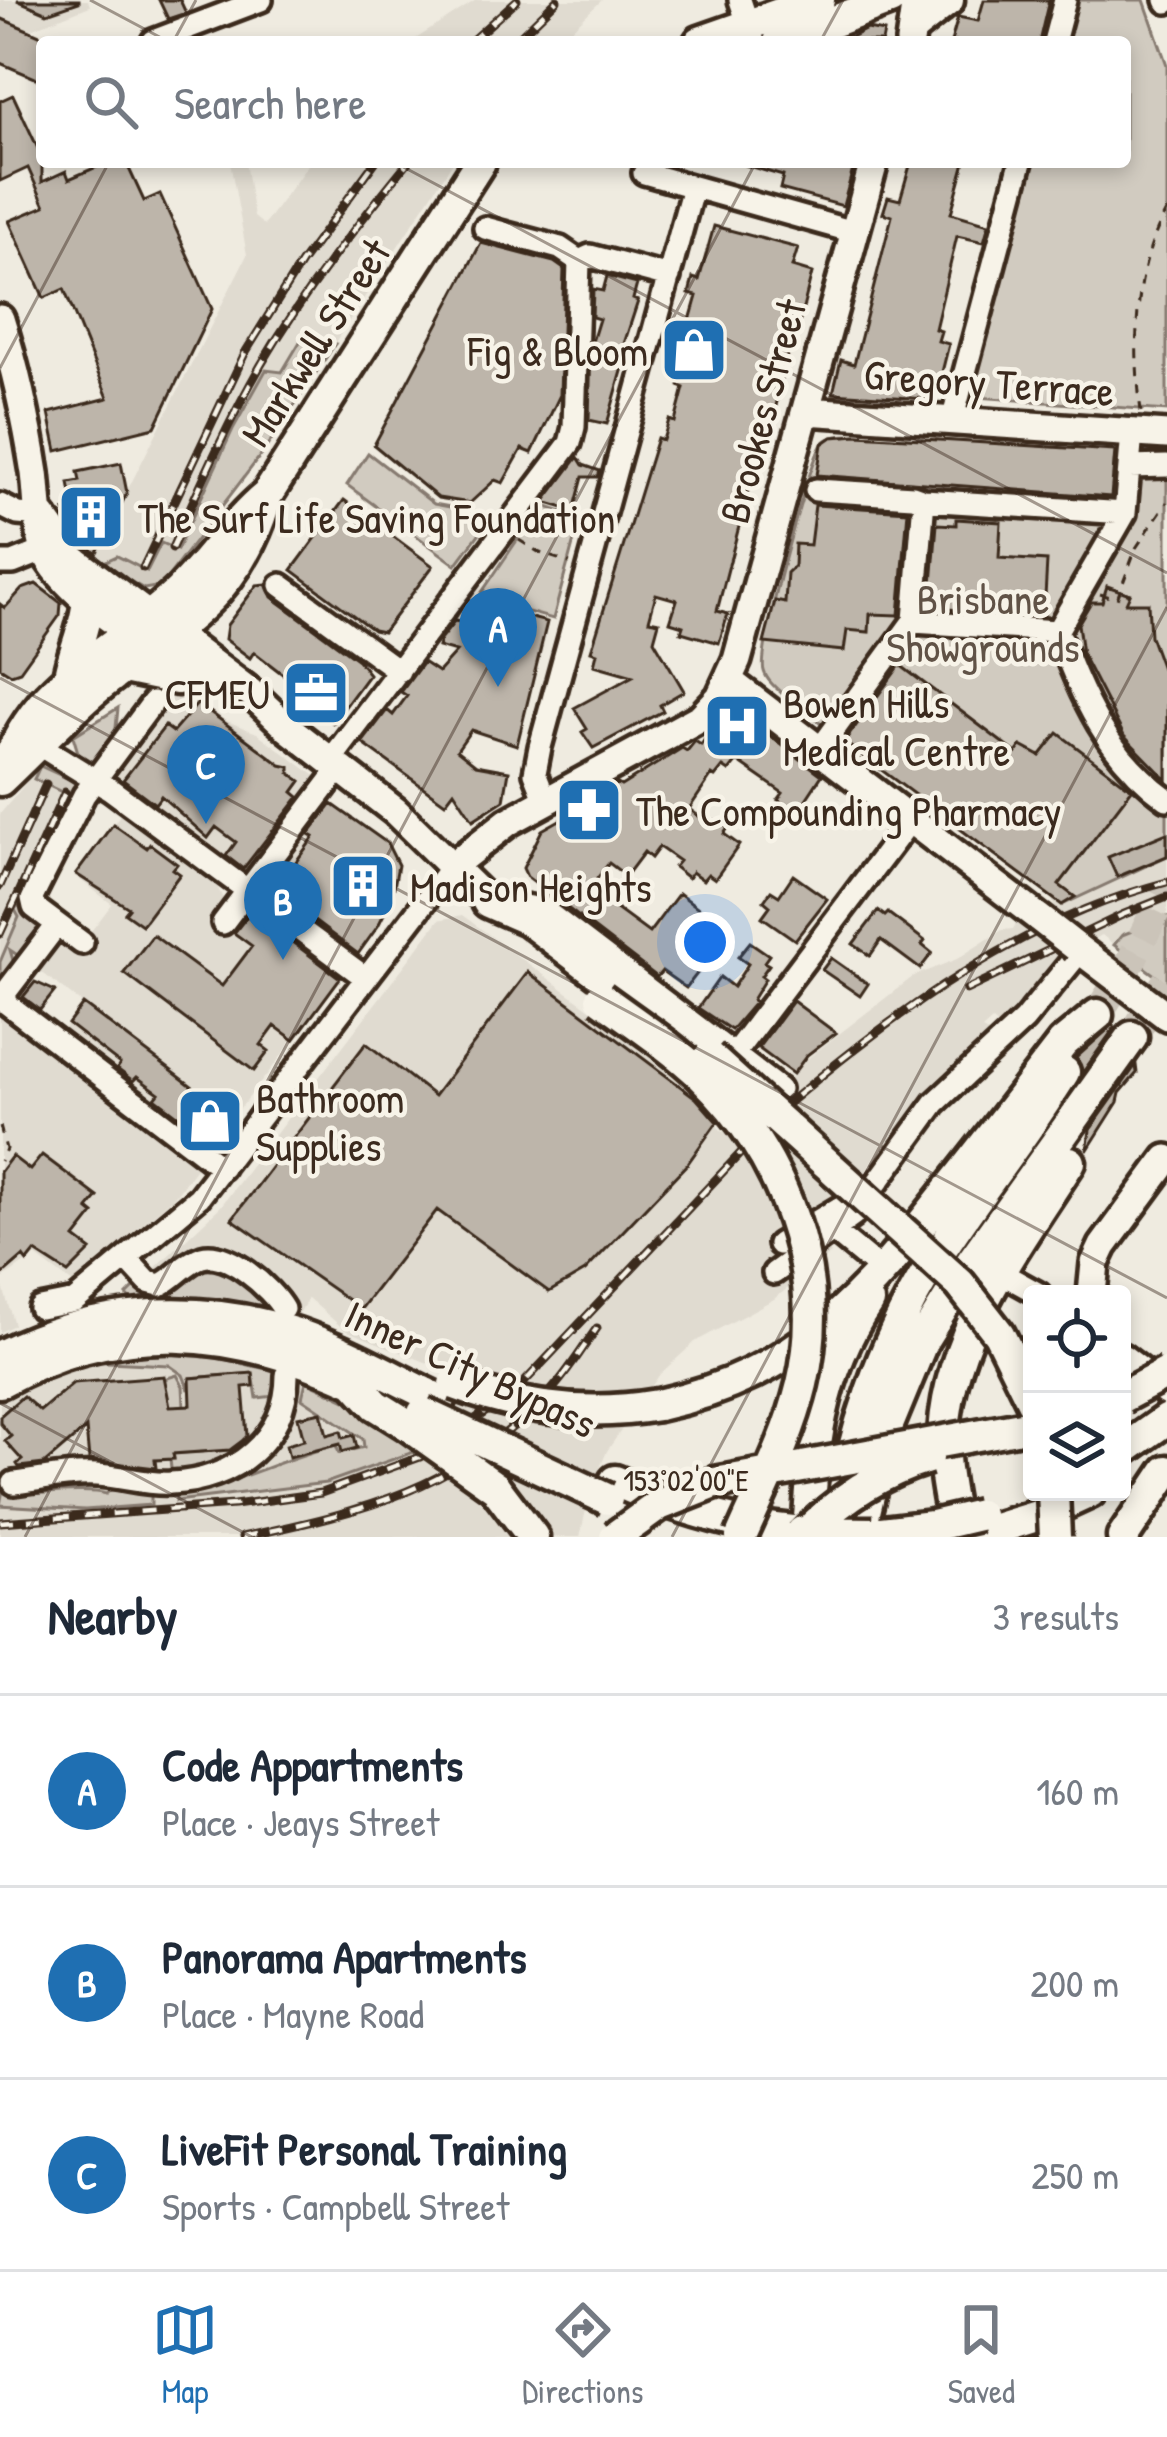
<!DOCTYPE html>
<meta charset="utf-8">
<style>
:root{--surface:#fff;--page:#f2f2f3;--text:#1f2937;--muted:#747a83;--line:#e0e1e3;--accent:#1f6fb2}
body{margin:0;font-family:"Patrick Hand",sans-serif;background:var(--page);color:var(--text)}
.controls{position:absolute;right:36px;bottom:36px;display:grid;overflow:hidden;border-radius:12px;box-shadow:0 6px 18px #0003}
.controls button{width:108px;height:108px;display:grid;place-items:center;padding:0;border:0;border-bottom:3px solid var(--line);background:var(--surface);color:var(--text);font:60px sans-serif}
.you{position:absolute;left:705px;top:942px;width:42px;height:42px;margin:-30px;border:9px solid #fff;border-radius:50%;background:#1a73e8;box-shadow:0 0 0 18px #1a73e833}
.badge{display:grid;place-items:center;width:78px;height:78px;border-radius:50%;background:var(--accent);color:#fff;font-size:39px;font-weight:700}
.pin{position:absolute;translate:-50% -99px;filter:drop-shadow(0 3px 6px #0008)}
.pin::after{content:'';position:absolute;top:63px;width:42px;height:36px;background:inherit;clip-path:polygon(0 0,100% 0,50% 100%)}
.list{margin:0;padding:0;list-style:none}
h2{display:flex;justify-content:space-between;align-items:center;height:156px;margin:0;padding:0 48px;font-size:51px}
h2 small{font-size:39px;font-weight:400;color:var(--muted)}
.list li{display:grid;grid-template-columns:78px 1fr auto;gap:36px;align-items:center;box-sizing:border-box;height:192px;padding:0 48px;border-top:3px solid var(--line)}
.list b{display:block;font-size:45px;white-space:nowrap}
.list p{margin:0;font-size:39px;white-space:nowrap;color:var(--muted)}
.list em{font-size:39px;font-style:normal;color:var(--muted)}
.icon{flex:none;width:66px;height:66px;fill:none;stroke:currentColor;stroke-width:2;stroke-linecap:round;stroke-linejoin:round}
.map{position:relative;flex:none;width:1167px;height:1537px;overflow:hidden}
.search{position:absolute;background:var(--surface);box-shadow:0 6px 18px #0003;left:36px;right:36px;top:36px;height:132px;display:flex;align-items:center;gap:30px;box-sizing:border-box;padding:0 42px;border-radius:12px;color:var(--muted);font-size:45px}
.sheet{height:732px;background:var(--surface)}
nav{display:flex;justify-content:space-around;align-items:center;box-sizing:border-box;height:168px;border-top:3px solid var(--line);background:var(--surface);font-size:33px;color:var(--muted)}
nav a{display:grid;justify-items:center;gap:6px}
nav .on{color:var(--accent)}
.map>svg:first-child{display:block}
</style>
<div class="map">
<svg width="1167" height="1537" viewBox="0 0 1167 1537">
<rect width="100%" height="100%" fill="#efebe0"/>
<filter id="ink" filterUnits="userSpaceOnUse"><feTurbulence type="fractalNoise" baseFrequency=".00833" numOctaves="2"/><feDisplacementMap in="SourceGraphic" scale="24" xChannelSelector="R" yChannelSelector="G"/><feConvolveMatrix kernelMatrix="1 2 1 2 8 2 1 2 1" color-interpolation-filters="sRGB"/></filter>
<g filter="url(#ink)">
<path fill="#e0dbd0" fill-rule="evenodd" d="M0 0H88L90 6 29 30 0 18Z
M476 0H602L558 42H411Z
M230 162H245L254 217 264 225 310 162H453L264 451 161 586 147 590 93 558 247 255Z
M172 693 188 695 219 718 257 733 318 778 243 877 109 778Z
M40 766 75 782 78 791 20 907 40 922 42 932 0 986V814Z
M125 808 191 859 188 864 217 886 225 903 214 919 252 946 294 1040 213 1143H207L60 1035 83 1004 40 971 63 940 78 948 112 904 75 876Z
M306 831 348 862 317 903 275 872Z
M1167 856V917L1122 935 1114 945 1102 935 1094 939 1055 910 1052 898 1062 905Z
M462 915 676 1072 721 1117 715 1125 733 1139 808 1058 914 976 957 959 1002 930 1013 929 1017 922 1055 947 1058 954 1007 1021 1000 1028 992 1021 982 1030 992 1035 933 1088 862 1179 807 1220 831 1254 774 1299 695 1342 660 1374 607 1451 590 1492 580 1537H0V1398L42 1376 94 1359 194 1355 275 1370 264 1300 197 1269 163 1296H148L134 1288 221 1206 439 920ZM308 1298 345 1330 458 1375 399 1431 306 1381 299 1314Z
M0 1016 198 1165 174 1197 73 1284 35 1256 1 1280 14 1325 0 1332Z"/>
<path fill="#d1cbc0" stroke="#867a6f" stroke-width="3" d="M1072 0H1144L1167 65V411L963 396 1027 162H1125V42H1060Z
M301 340 335 344 264 451 161 586 144 589 100 564 117 556 147 571 161 543 177 550 233 429 266 370 282 372Z
M859 435 1167 455V856L1062 905 788 699C780 691 767 682 764 671 757 651 809 460 823 443 831 434 847 435 859 435Z
M368 453 434 504 472 511 485 520V526L456 565 347 485Z
M541 505 580 518 553 619 478 598Z
M118 708 115 738 89 765 80 759 73 736Z
M40 766 75 782 78 791 20 907 40 922 42 932 22 958 10 950 15 967 0 986V962L19 917 15 910 68 795 34 779Z
M1167 917V984L1114 945 1122 935Z
M206 1265C229 1270 256 1285 266 1307L223 1301H132L127 1295 134 1288C167 1309 179 1278 206 1265Z
M168 1354 219 1358 275 1371V1396L257 1398 253 1373 190 1378 189 1390 183 1375 169 1365 86 1361Z
M177 1375 183 1386 184 1405 178 1407 182 1453 247 1449 244 1454 172 1478 170 1459 174 1458 164 1379Z
M306 1381 352 1403 425 1448 326 1483 176 1501V1496C232 1485 281 1459 336 1445L339 1453 364 1447 363 1439 302 1398Z
M117 1484 151 1496V1505L85 1510 0 1505 3 1490 9 1495C32 1495 88 1488 106 1494Z"/>
<path fill="#bdb5aa" stroke="#3b2a1e" stroke-width="3" d="M17 0H79V2L47 13Z
M159 0H180L186 13 168 19Z
M984 0H1049L1039 42H951L958 17 978 21Z
M0 18 42 36V81L0 63Z
M867 29 884 32 882 42H841Z
M13 95 42 157V182L66 171 69 179 108 162H126L144 201 160 194 212 309 155 427 57 451 49 413 108 398 64 289 44 298 9 221 45 206 28 168 0 181V101Z
M745 162H855L843 206 780 189 783 176 745 165Z
M911 162H965L951 213 989 224 984 242 957 236 935 329 941 331 938 341 949 344 939 384 930 381 926 399 833 393 841 360 854 364 892 216 883 213 888 197 900 200Z
M714 226 798 248 792 267 812 273 799 324 794 323 776 406 754 485 750 484 717 611 728 614 719 643 681 632 683 626 670 622 677 600 656 594 649 620 659 622 654 640 684 691 660 705 663 711 593 748 582 732 587 729 574 708 633 676 594 665 597 653 591 651 657 438 663 440 669 420 675 422 684 388 679 386 689 340 685 338 697 296 689 294 693 278 699 280Z
M481 243 554 262 564 269 560 395 532 453 522 449 503 483 495 480 470 503 438 498 374 445Z
M607 276 637 284 633 299 638 301 620 356 626 357 607 424 589 420 591 345 599 319 592 317 593 289 603 291Z
M858 435 1115 451 1111 497 817 475 822 444 832 437Z
M578 457 583 465 600 471 598 477H583L574 511 544 502Z
M121 463 127 493 96 554 70 523 65 511 74 509 69 483 80 481 78 472Z
M344 500 433 566 383 632 373 630 292 570Z
M815 505 908 511 899 615 870 614 869 632 847 630 844 651 764 643 775 601 785 603 787 573 794 566 795 544 810 545Z
M956 519 1001 522 999 558 1047 561 1044 615 930 608 937 524 956 525Z
M36 584 61 603 60 615 20 671 11 674 0 667V604L5 608 22 589Z
M266 584 272 597 358 660 369 674 333 723 301 699 306 693 289 679 254 652 250 658 225 639 227 625 257 585Z
M1107 586 1130 594 1126 603H1148L1150 636 1167 682V780L1124 736 1082 654 1078 624 1091 602H1102Z
M478 604 547 622 517 745 471 730 457 750 476 765 509 771 504 800 473 820 454 791 445 803 362 743 387 710 393 715 407 696 401 692 423 662 438 672 456 652 438 647 440 640 455 621 473 625Z
M900 665 1016 753 1021 746 1040 756 1058 733 1132 789 1059 885 1075 897 1062 905 844 742Z
M198 703 281 765 290 767V773L301 781 293 792 299 797 243 869 226 856 236 842 216 827 208 838 161 796 155 804 123 780 165 726 173 732Z
M743 716 822 775 797 813 778 800 783 793 737 761 729 771 723 767 715 777 712 775 689 809 712 826 716 820 728 828 724 834 739 845 715 879 708 874 703 880 692 872 688 878 674 867 679 861 659 847 651 858 644 852 626 876 609 863 589 889 649 933 679 893 705 913 682 944 706 962 686 988 662 971 657 977 527 877 523 868 542 830 611 791 616 783 621 786 682 748 687 751 695 741 701 745 709 733 717 735 724 725Z
M332 804 387 843 398 865 392 898 378 926 358 954 298 909 311 891 287 874 314 837 309 834Z
M113 824 147 848 150 844 177 864 173 869 180 874 142 925 125 913 129 908 76 874Z
M1167 833V856L1117 877 1108 857Z
M793 875 827 899 795 940 762 917 770 906 764 901 771 891 779 896Z
M251 911 340 978 294 1040 275 1026 261 1045 269 1051 254 1071 124 973 153 935 222 986 252 946 234 933Z
M878 911 885 916 888 913 925 941 922 945 932 953 920 969 881 940 870 956 853 944Z
M750 942 769 955 764 962 769 965 761 976 765 979 752 1000 755 1002 731 1030 698 1008 720 977 733 987 748 964 738 957Z
M831 958 868 984 860 996 822 970Z
M528 972 696 1098 717 1122 688 1163 585 1271 549 1292 437 1210 361 1309 232 1219 366 1043 434 1096Z
M35 982 55 991 40 1010 23 997Z
M793 1001 836 1033 807 1055 793 1074 758 1048Z
M83 1004 225 1111 205 1136 155 1098 159 1093 137 1077 133 1081 117 1069 120 1064 68 1024Z
M1113 1025 1115 1027 1083 1072 1076 1058Z
M1136 1065 1137 1073 1120 1093 1118 1102 1087 1151 1090 1130Z
M42 1155 98 1197 88 1209 94 1214 75 1238 91 1250 68 1273 35 1252 27 1262 23 1257 0 1277V1172L12 1156 30 1170Z
M253 1373 254 1386 243 1387 247 1436 242 1441 230 1450 173 1454 174 1459 155 1460 156 1468 89 1460 86 1428 44 1464 19 1467 17 1464 22 1460 5 1441 11 1436 0 1423V1416L23 1396 40 1411 73 1383 164 1376 170 1406 191 1405 190 1378Z
M321 1412 327 1435 341 1431 343 1438 354 1435 357 1448 342 1452 340 1444 289 1457 286 1445 304 1440 298 1417Z"/>
<g fill="none" stroke-linecap="round" stroke-linejoin="round">
<path stroke="#cbc4b9" stroke-width="30" stroke-dasharray="30 15" stroke-linecap="butt" d="M1097 1015 1132 959 1167 887
M1132 1037 1167 981"/>
<defs>
<path id="minor" d="M740 0 754 42
M1166 0 1167 2
M153 41 261 0
M1054 42 1065 0
M644 173 854 232
M485 228 560 248 579 261
M579 261 590 256 669 277
M952 421 1021 162
M1129 467 1167 466
M816 490 913 496 924 500
M0 505 18 514 42 516
M0 563H13L56 546
M281 585 399 671
M913 622 1057 631
M1057 631 1125 513 1132 433
M1057 631C1083 699 1106 755 1167 799
M39 745 110 789 366 978
M820 749 914 620 924 500 1125 513
M330 761 570 443 574 427 579 261
M546 801 535 773 540 747 693 187
M506 903 543 909 779 1089
M223 923 340 768
M57 925 6 992V1003L222 1168
M82 943 34 907 32 898 84 795 153 702
M734 1054 912 818
M826 1225 884 1273
M779 1244 849 1202
M127 1259 148 1282 160 1285C175 1278 186 1262 202 1257 228 1250 271 1288 283 1309
M774 1273 853 1216 935 1103 1024 1020 1081 950
M1001 1273 1039 1294
M40 1308 75 1301 199 1197 452 866
M14 1483C40 1480 70 1473 97 1475 122 1476 146 1485 171 1483 233 1481 287 1440 287 1375"/>
<path id="major" d="M910 42 916 0
M0 319C16 370 27 421 35 473 38 497 38 537 47 555 75 606 158 648 206 681
M806 411 1167 435
M42 516 72 558 250 692 288 728 395 811 488 902
M729 681 1039 918
M452 866 508 822 701 717 720 697 737 660 874 162
M1076 947 1167 1016
M1092 1294 1095 1263 1103 1246 1167 1159
M1122 1358 1167 1392"/>
<path id="highway" d="M914 27 948 0
M700 42 819 0
M779 42 890 0
M124 668 177 679 198 675
M69 676C74 649 86 627 88 599
M2 777C36 676 109 658 179 591 211 560 232 524 267 495
M0 780C33 749 65 714 101 685 178 624 239 597 267 495L480 162
M488 902 527 919 709 1057
M0 1356C93 1309 198 1302 297 1334 346 1351 393 1378 440 1400
M354 1381 376 1405 408 1425
M0 1382C117 1316 233 1328 351 1380
M658 1405C800 1375 866 1296 951 1187 989 1139 1026 1091 1063 1043L1097 1015
M1122 1451 1167 1419
M615 1481C676 1508 736 1526 802 1532
M495 1487 533 1537
M840 1518C852 1433 882 1346 927 1272 969 1203 1022 1141 1064 1072
M873 1533 932 1526
M808 1537C812 1453 819 1375 868 1302
M859 1537 883 1437 923 1340 972 1261 1132 1037
M957 1537C952 1510 945 1483 944 1455 939 1346 1014 1249 1070 1162
M969 1537 1040 1515 1090 1492
M1123 1537 1167 1471"/>
</defs>
<use href="#minor" stroke="#3b2a1e" stroke-width="30"/>
<use href="#major" stroke="#3b2a1e" stroke-width="36"/>
<use href="#highway" stroke="#3b2a1e" stroke-width="39"/>
<path stroke="#3b2a1e" stroke-width="3" stroke-dasharray="9 9" stroke-linecap="butt" d="M1141 412C1133 345 1133 270 1167 210
M519 540 540 553 570 563
M1100 594 1117 599 1136 548 1167 502
M0 1126 6 1149 0 1161"/>
<use href="#minor" stroke="#f7f3e8" stroke-width="21"/>
<use href="#major" stroke="#f7f3e8" stroke-width="27"/>
<use href="#highway" stroke="#f7f3e8" stroke-width="30"/>
<defs>
<path id="rail" d="M470 42 517 0
M514 42 557 0
M172 548C200 486 227 424 261 365 304 292 355 227 408 162
M143 568 245 353 301 263 375 162
M0 886 46 784
M0 934 65 792
M966 990 1122 915 1167 897
M0 1522 234 1505 321 1493 420 1457 516 1391 785 1106C898 1010 1022 920 1167 882
M242 1537C365 1511 456 1489 547 1395 566 1376 581 1350 597 1328"/>
</defs>
<use href="#rail" stroke="#3b2a1e" stroke-width="9"/>
<use href="#rail" stroke="#f7f3e8" stroke-width="4.5" stroke-dasharray="14" stroke-linecap="butt"/>
<defs>
<path id="major-bridge" d="M1039 918 1076 947"/>
<path id="highway-bridge" d="M601 998C635 1023 672 1047 702 1076 783 1155 829 1272 802 1384 789 1438 763 1487 741 1537
M709 1057 960 1284 999 1334 1032 1401
M455 1384C521 1409 588 1417 658 1405
M1122 1397 1167 1373
M423 1413 607 1499
M408 1425 495 1487
M1053 1492 1055 1537
M932 1526 979 1515
M802 1532 873 1533
M615 1537 659 1505 715 1483 1032 1425
M803 1537C838 1499 879 1473 928 1458"/>
</defs>
<use href="#major-bridge" stroke="#3b2a1e" stroke-width="36" stroke-linecap="butt"/>
<use href="#highway-bridge" stroke="#3b2a1e" stroke-width="39" stroke-linecap="butt"/>
<use href="#major-bridge" stroke="#f7f3e8" stroke-width="27"/>
<use href="#highway-bridge" stroke="#f7f3e8" stroke-width="30"/>
</g>
</g>
<path fill="none" stroke="#3b2a1e" stroke-width="3" stroke-opacity="0.45" d="M90 0 169 42M173 42 196 0M820 42 843 0M394 162 1167 573M0 368 109 162M0 678 1167 1298M0 1403 252 1537M25 1537 756 162M672 1537 1167 607"/>
<defs>
<symbol id="shop-square" viewBox="-11 -11 22 22"><rect x="-9" y="-9" width="18" height="18" rx="4" fill="#1f6fb2" stroke="#f7f3e8"/><path d="M-5-2.5h2.3a2.7 3.5 0 0 1 5.4 0H5L5.5 6h-11ZM-1.5-2.5h3a1.5 2.3 0 0 0-3 0Z" fill="#fff"/></symbol>
<symbol id="building-square" viewBox="-11 -11 22 22"><rect x="-9" y="-9" width="18" height="18" rx="4" fill="#1f6fb2" stroke="#f7f3e8"/><path d="M-4-6H4V6H1V3H-1V6H-4ZM-2.5-4.3h1.7v1.8h-1.7ZM.8-4.3h1.7v1.8H.8ZM-2.5-1h1.7V.8h-1.7ZM.8-1h1.7V.8H.8Z" fill="#fff"/></symbol>
<symbol id="office-square" viewBox="-11 -11 22 22"><rect x="-9" y="-9" width="18" height="18" rx="4" fill="#1f6fb2" stroke="#f7f3e8"/><path d="M-6-3h4V-5.5h4V-3h4V5H-6ZM-1-4.5V-3h2v-1.5ZM-6 0V1H6V0Z" fill="#fff"/></symbol>
<symbol id="hospital-square" viewBox="-11 -11 22 22"><rect x="-9" y="-9" width="18" height="18" rx="4" fill="#1f6fb2" stroke="#f7f3e8"/><path d="M-5-5h3v3.5h4V-5h3V5h-3V1.5h-4V5h-3Z" fill="#fff"/></symbol>
<symbol id="pharmacy-square" viewBox="-11 -11 22 22"><rect x="-9" y="-9" width="18" height="18" rx="4" fill="#1f6fb2" stroke="#f7f3e8"/><path d="M-2-6h4v4h4v4h-4v4h-4v-4h-4v-4h4Z" fill="#fff"/></symbol>
</defs>
<g fill-rule="evenodd">
<use href="#shop-square" x="656" y="312" width="76" height="76"/>
<use href="#building-square" x="53" y="479" width="76" height="76"/>
<use href="#office-square" x="278" y="655" width="76" height="76"/>
<use href="#hospital-square" x="699" y="688" width="76" height="76"/>
<use href="#pharmacy-square" x="551" y="772" width="76" height="76"/>
<use href="#building-square" x="325" y="848" width="76" height="76"/>
<use href="#shop-square" x="172" y="1083" width="76" height="76"/>
</g>
<g text-anchor="middle" dominant-baseline="central" stroke-width="9" stroke-linejoin="round" paint-order="stroke">
<g font-size="42" fill="#3b2a1e" stroke="#f7f3e8">
<text transform="translate(315 342) rotate(-57)">Markwell Street</text>
<text transform="translate(989 382) rotate(4)">Gregory Terrace</text>
<text transform="translate(762 411) rotate(-75)">Brookes Street</text>
<text transform="translate(471 1368) rotate(25)">Inner City Bypass</text>
</g>
<g font-size="42" fill="#3b2a1e" stroke="#f7f3e8" text-anchor="start">
<text x="648" y="350" text-anchor="end">Fig &amp; Bloom</text>
<text x="138" y="517">The Surf Life Saving Foundation</text>
<text x="270" y="693" text-anchor="end">CFMEU</text>
<text x="783" y="702">Bowen Hills<tspan x="783" dy="48">Medical Centre</tspan></text>
<text x="636" y="810">The Compounding Pharmacy</text>
<text x="410" y="886">Madison Heights</text>
<text x="256" y="1097">Bathroom<tspan x="256" dy="48">Supplies</tspan></text>
</g>
<g font-size="42" fill="#605246" stroke="#f7f3e8">
<text x="983" y="598">Brisbane<tspan x="983" dy="48">Showgrounds</tspan></text>
</g>
</g>
<g font-size="30" text-anchor="middle" fill="#3b2a1e" stroke="#f7f3e8" stroke-width="9" stroke-linejoin="round" paint-order="stroke">
<text x="686" y="1491">153°02'00"E</text>
</g>
</svg>
<div class="controls">
<button><svg class="icon" aria-label="locate" viewBox="0 0 24 24"><circle cx="12" cy="12" r="6"/><path d="M12 2v4M12 18v4M2 12h4M18 12h4"/></svg></button>
<button><svg class="icon" aria-label="layers" viewBox="0 0 24 24"><path d="M12 4l9 5-9 5-9-5zM3 14l9 5 9-5"/></svg></button>
</div>
<div class="you"></div>
<div class="pin badge" style="left:498px;top:687px">A</div>
<div class="pin badge" style="left:283px;top:960px">B</div>
<div class="pin badge" style="left:206px;top:824px">C</div>
<div class="search"><svg class="icon" aria-label="search" viewBox="0 0 24 24"><circle cx="10" cy="10" r="6"/><path d="M15 15l6 6"/></svg>Search here</div>
</div>
<section class="sheet">
<h2>Nearby<small>3 results</small></h2>
<ul class="list">
<li><span class="badge">A</span><div><b>Code Appartments</b><p>Place · Jeays Street</p></div><em>160 m</em></li>
<li><span class="badge">B</span><div><b>Panorama Apartments</b><p>Place · Mayne Road</p></div><em>200 m</em></li>
<li><span class="badge">C</span><div><b>LiveFit Personal Training</b><p>Sports · Campbell Street</p></div><em>250 m</em></li>
</ul>
</section>
<nav>
<a class="on"><svg class="icon" aria-label="map" viewBox="0 0 24 24"><path d="M3 6l6-2 6 2 6-2v14l-6 2-6-2-6 2zM9 4v14M15 6v14"/></svg>Map</a>
<a><svg class="icon" aria-label="directions" viewBox="0 0 24 24"><path d="M12 3l9 9-9 9-9-9zM9 14v-3h6M13 9l2 2-2 2"/></svg>Directions</a>
<a><svg class="icon" aria-label="saved" viewBox="0 0 24 24"><path d="M7 4h10v16l-5-4-5 4z"/></svg>Saved</a>
</nav>
